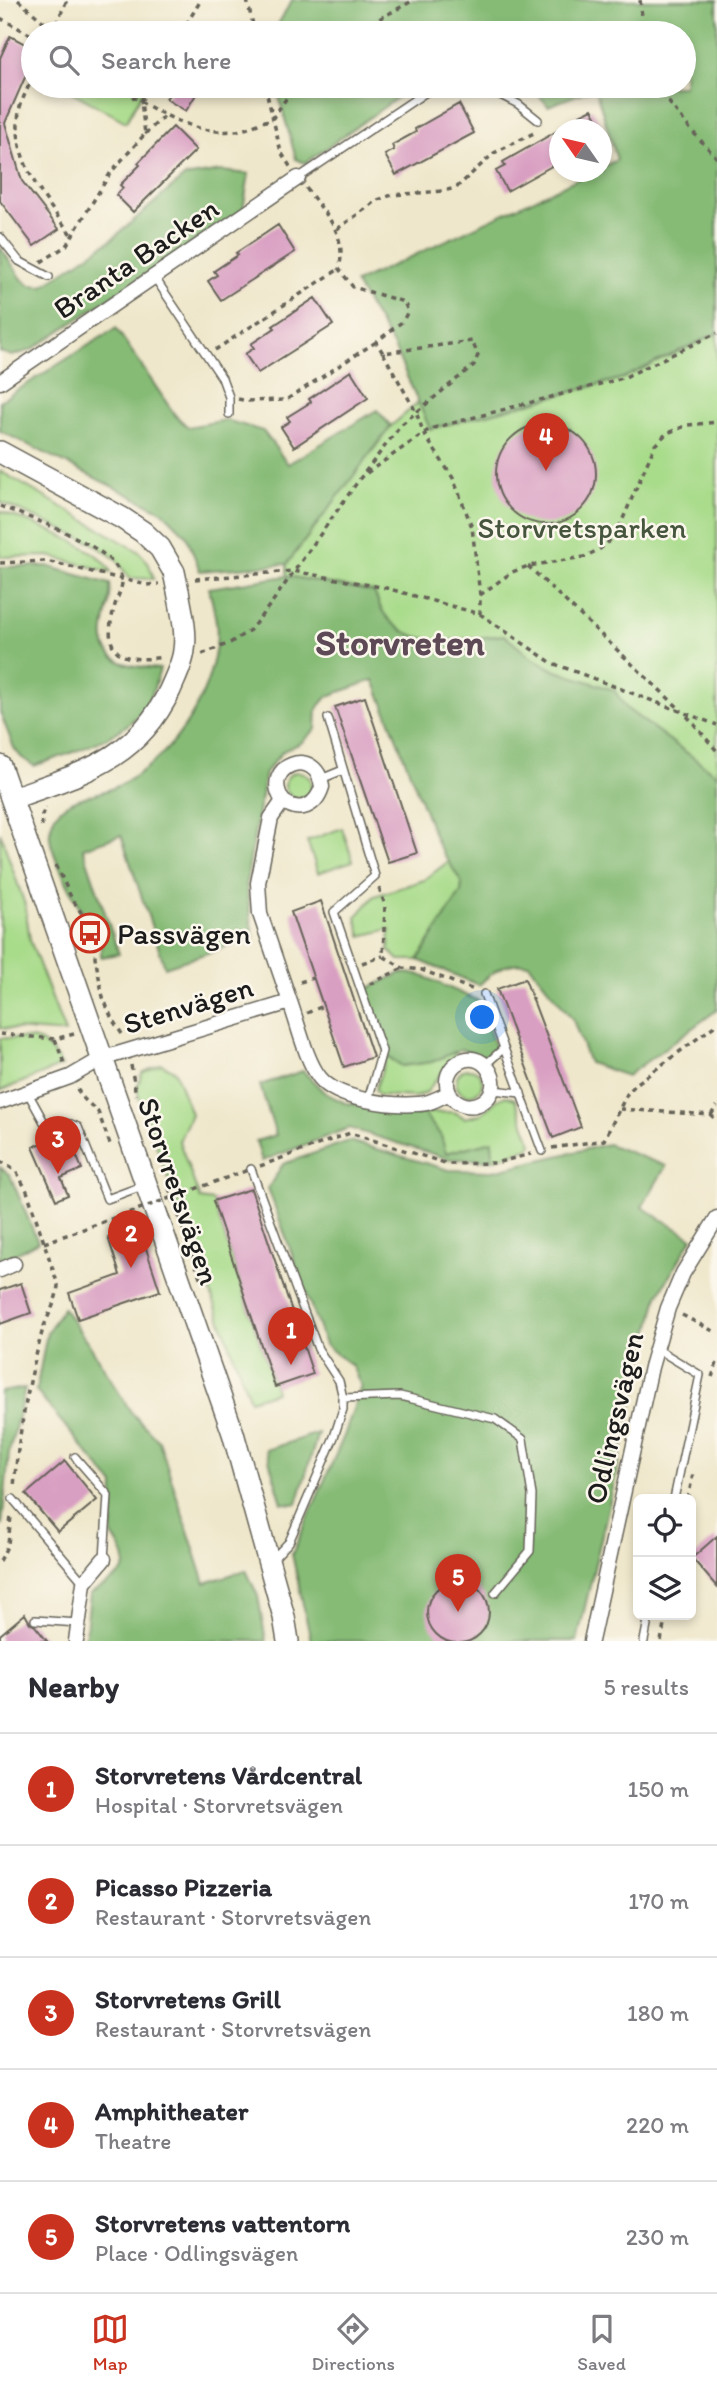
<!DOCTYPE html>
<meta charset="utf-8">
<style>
:root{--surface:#fff;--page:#f2f2f3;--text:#2b2b33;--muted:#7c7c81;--line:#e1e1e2;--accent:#c8321e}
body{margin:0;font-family:Itim,sans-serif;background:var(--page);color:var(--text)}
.controls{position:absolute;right:21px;bottom:21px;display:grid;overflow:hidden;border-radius:10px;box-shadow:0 4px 10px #0003}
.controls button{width:63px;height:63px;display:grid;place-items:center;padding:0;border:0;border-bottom:2px solid var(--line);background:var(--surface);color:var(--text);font:35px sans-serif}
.compass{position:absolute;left:549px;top:119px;width:63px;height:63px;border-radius:50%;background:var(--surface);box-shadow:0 4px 10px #0003;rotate:304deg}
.you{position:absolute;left:483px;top:1018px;width:24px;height:24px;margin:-18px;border:5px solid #fff;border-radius:50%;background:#1a73e8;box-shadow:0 0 0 10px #1a73e833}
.badge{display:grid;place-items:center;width:46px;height:46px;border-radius:50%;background:var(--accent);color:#fff;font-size:23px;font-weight:700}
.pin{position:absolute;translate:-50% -58px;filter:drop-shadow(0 2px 4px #0008)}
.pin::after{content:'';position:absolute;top:37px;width:24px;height:21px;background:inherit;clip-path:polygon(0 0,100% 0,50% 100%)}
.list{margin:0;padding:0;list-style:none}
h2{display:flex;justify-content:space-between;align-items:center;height:91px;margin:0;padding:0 28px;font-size:30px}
h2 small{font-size:23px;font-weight:400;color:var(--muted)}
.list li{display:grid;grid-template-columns:46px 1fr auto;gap:21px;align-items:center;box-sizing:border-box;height:112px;padding:0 28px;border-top:2px solid var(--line)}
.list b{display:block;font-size:26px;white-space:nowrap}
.list p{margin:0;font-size:23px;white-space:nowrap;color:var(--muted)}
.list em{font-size:23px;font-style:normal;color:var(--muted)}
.icon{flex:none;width:38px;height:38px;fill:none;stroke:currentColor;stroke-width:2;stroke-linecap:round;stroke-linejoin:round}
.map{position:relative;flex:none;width:717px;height:1641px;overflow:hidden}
.search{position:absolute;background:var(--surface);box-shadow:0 4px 10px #0003;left:21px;right:21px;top:21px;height:77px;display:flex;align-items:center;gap:18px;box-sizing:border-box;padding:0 24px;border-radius:38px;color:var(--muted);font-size:26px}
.sheet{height:651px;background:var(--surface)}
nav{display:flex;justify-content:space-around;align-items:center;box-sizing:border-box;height:98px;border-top:2px solid var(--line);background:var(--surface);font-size:19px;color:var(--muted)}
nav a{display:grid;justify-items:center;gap:4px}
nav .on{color:var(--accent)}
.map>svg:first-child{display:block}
</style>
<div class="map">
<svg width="717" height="1641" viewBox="0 0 717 1641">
<rect width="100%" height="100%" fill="#fbf7ec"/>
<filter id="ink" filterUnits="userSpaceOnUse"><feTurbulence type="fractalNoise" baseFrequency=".0143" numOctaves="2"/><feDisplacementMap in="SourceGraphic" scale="14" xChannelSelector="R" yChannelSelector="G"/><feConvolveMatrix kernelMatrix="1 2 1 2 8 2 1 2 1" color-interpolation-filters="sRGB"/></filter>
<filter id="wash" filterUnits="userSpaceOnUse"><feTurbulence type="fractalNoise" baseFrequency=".00686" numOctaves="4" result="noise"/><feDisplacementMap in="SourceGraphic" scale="28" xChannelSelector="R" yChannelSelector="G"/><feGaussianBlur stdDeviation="1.57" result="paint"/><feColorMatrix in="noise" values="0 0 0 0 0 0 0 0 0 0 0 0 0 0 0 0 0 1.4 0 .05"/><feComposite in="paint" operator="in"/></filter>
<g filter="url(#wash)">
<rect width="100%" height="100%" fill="#efe7cb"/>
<path fill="#a8db8a" stroke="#627c53" stroke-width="2" d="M61 86H146L126 122Z
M717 333V775L627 709 614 690 556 671 530 657 504 635C464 639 409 652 383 612 379 606 377 598 374 592L287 576V564L391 426 419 402 431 429 623 378Z
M0 471 138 551 148 562 154 579 129 578 116 559 92 543 0 502Z
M0 511C26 521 102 547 111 572L49 556 0 557Z
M285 785a13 13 0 1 1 26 0a13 13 0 1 1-26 0Z
M342 828 353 861 318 873 307 841Z
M0 832 25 905 30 940 65 1033 0 1028Z
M449 861 462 883 461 892 418 960H399L389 950 390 929 361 936 356 917 374 896 424 880Z
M0 1038C37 1040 40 1032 62 1066L0 1091Z
M458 1050 426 1093 415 1097 379 1095 375 1090 387 1056 402 1066 432 1062Z
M161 1064 175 1071 191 1114 179 1141 200 1199 213 1201 275 1387 276 1392 250 1400 139 1098 137 1088 142 1073Z
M456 1082a13 13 0 1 1 26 0a13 13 0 1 1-26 0Z
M506 1096 515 1099 532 1144 529 1148 493 1160 492 1141 445 1153 441 1136 423 1113 454 1112 465 1118 481 1114 497 1100Z"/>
<path fill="#86bb76" stroke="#516c49" stroke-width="2" d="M292 0H717V333L623 378 430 429 394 347 355 283 592 172H602V167L617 160 595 88 548 106C533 84 523 95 503 86H684V33H273Z
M276 86H414L305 163 296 159Z
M221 171 249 174 243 210 31 350 12 356 0 352V247L22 279 30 285 43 286 111 240 184 177Z
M116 328 175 415 188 427 226 420 263 431 288 464 377 410 391 426 287 564 200 571 186 535 162 511 0 431V401Z
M47 566 110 584C113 603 101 625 104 640 108 667 140 667 160 669 157 679 154 690 149 700 131 737 70 753 34 766L21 757 14 748 0 712V567Z
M287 576 374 592C377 598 379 606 383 612 409 652 464 639 504 635L530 657 556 671 614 690 627 709 717 775V1010L627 1076 589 1063 573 1020 529 964C506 961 494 970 479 985L418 960 461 892 462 883 438 845 374 680 328 696 317 709 316 729 301 743 283 751 265 773 246 883 253 938 165 967 121 835 83 848 119 954 101 957C101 949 102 937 98 931 95 925 88 920 84 915 75 900 47 848 50 832 54 794 94 799 120 785 172 758 208 703 216 645 219 626 213 606 209 588Z
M401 973 418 974 479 1001 495 1047 491 1055 482 1056 461 1049 432 1062 402 1066 387 1056 365 990Z
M303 1071 325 1093 345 1103 423 1113 441 1136 446 1153 492 1141 493 1160 449 1159 349 1128 262 1161 256 1141 276 1135 260 1085Z
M349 1141 449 1170 493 1171 608 1144 666 1166 642 1207 692 1238 658 1296 577 1641H311L292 1554 344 1436 361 1386 352 1366 325 1345 268 1188 283 1164Z
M0 1167 10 1175 38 1242 0 1262Z
M63 1308 89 1344 131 1412 159 1441 205 1583 246 1570 258 1596 266 1641H85L90 1594C119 1575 140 1571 112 1536L114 1485 36 1391 47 1333Z
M25 1388 9 1453 2 1525 0 1526V1392Z
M318 1433 297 1504 282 1503 266 1450Z"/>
<g id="blocks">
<path fill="#d99fc2" d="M10 36 33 48V59L5 123 22 181 59 229 34 246 0 201V58Z
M174 86H201L186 111 166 99Z
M459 104 474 133 396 175 385 155 394 150 392 145 416 132 415 129Z
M592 109 604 130H561L582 118 580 115Z
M173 127 196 150 133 212 116 195 123 188 120 185 140 165 138 163Z
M559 130V162L507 191 496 171 505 166 503 162Z
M278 225 295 252 221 300 208 281 217 275 214 271 238 255 236 253Z
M315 298 333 325 258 373 245 354 254 348 251 344 275 328 273 326Z
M351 371 368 398 294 447 281 427 290 421 287 417 311 402 309 399Z
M496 474a50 50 0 1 1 100 0a50 50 0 1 1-100 0Z
M365 697 417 853 388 862 335 707Z
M321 901 373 1057 344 1067 291 912Z
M525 979 581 1127 553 1138 497 989Z
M47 1141 56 1160 75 1152 82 1169 61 1178 68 1195 56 1200 33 1147Z
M251 1189 313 1374 275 1387 213 1201Z
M139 1227 160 1291 78 1319 69 1293 120 1275 108 1237Z
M21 1283 31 1313 0 1324V1290Z
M65 1461 97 1500 58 1532 26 1494Z
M717 1536V1587L692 1558Z
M427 1612a31 31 0 1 1 62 0a31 31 0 1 1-62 0Z
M25 1614 30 1623 35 1626 47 1641H0V1635Z"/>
</g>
</g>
<g filter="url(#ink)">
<use href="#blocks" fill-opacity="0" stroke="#666359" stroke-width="2"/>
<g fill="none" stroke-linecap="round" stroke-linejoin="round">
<defs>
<path id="lane" d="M483 86 518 104 538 120
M298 178 435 86
M0 237 19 261 49 277
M155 278 222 378 229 397V414
M328 718 375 876 334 912 382 1051 368 1100
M321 779 343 770
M484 994 542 1151
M485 1065 504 1048
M493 1090 521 1093
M28 1093 44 1122 71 1124 78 1127 107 1199 145 1185
M251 1169 318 1349 339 1381 343 1398V1409L334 1437 289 1542 271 1561
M657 1349 700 1375 674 1499
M343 1398 400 1396 495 1419 523 1439 532 1495 530 1551 495 1593
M75 1457 108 1495 104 1559
M13 1499 84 1583
M35 1620 78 1623
M644 1641 649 1615"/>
<path id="street" d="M0 382 298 178
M283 801C300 814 316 806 322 787 317 744 259 766 283 801L271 818 258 883 260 914 290 1002
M0 1102 70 1077 101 1059 290 1002C298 1024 306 1061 320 1078 338 1100 391 1106 418 1104 429 1104 439 1098 449 1093 467 1121 506 1097 489 1070 473 1045 438 1066 449 1093
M0 1270 14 1264
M76 1641 84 1583 104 1559
M591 1641 651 1367 668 1308 683 1273 717 1218"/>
<path id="secondary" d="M0 452 122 518 143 532 160 548 174 572
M0 766 233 1433 284 1617 288 1641
M13 798C81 773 136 761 170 690 175 678 183 663 184 650 187 631 181 609 178 591"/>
</defs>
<use href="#lane" stroke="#666359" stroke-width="10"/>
<use href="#street" stroke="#666359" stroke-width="17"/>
<use href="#secondary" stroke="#666359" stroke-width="24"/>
<path stroke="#666359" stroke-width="3.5" stroke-dasharray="5 5" stroke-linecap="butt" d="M18 0 53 30
M247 0 255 33
M640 0 644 33
M0 18 33 36
M52 33 67 0
M181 33 201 0
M353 33 414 0
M33 76C29 86 23 97 20 107 9 159 44 197 72 236
M115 86C152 108 190 135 235 131 247 130 260 122 272 119
M265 86 281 152 291 168
M656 86 691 130 717 158
M272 119 295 86
M145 134 164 116
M306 188C325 214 348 234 339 269L353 287 404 302 408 311 403 321 376 342 383 353 472 341 478 355 474 365 402 424 365 472
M337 229 378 200 392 195 443 191 456 188 494 153 536 132
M41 262 66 246 111 172 145 134 141 101 150 86
M215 350 339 269
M383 353 416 412 424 434 453 478 472 527 480 595V614
M238 399 248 401 286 400 376 342
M0 506C32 519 93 539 115 565 117 568 122 576 122 579 123 587 117 598 115 605 101 652 118 664 163 657
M0 563 46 561 147 585 159 584
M528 566 682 711
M195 579 293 571 386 588 480 614 552 663 717 725
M480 595 512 572 528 566 584 557 600 549 616 535 655 445 667 433 688 425 717 422
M202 654 230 643 250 630 273 601 361 477 430 429 623 378 717 333
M687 716 717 751
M42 826 41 817 46 807
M56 865 71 897 95 934V957L103 997 112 1019 124 1037
M379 888 385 905 383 956 403 968 422 970 474 990
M362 963 383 956
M300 982 313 978
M370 984 403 968
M307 1013 323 1006
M0 1034 55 1039 74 1034
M55 1039 64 1063
M131 1065 136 1095
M77 1089 84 1099 98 1112 110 1144
M620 1109 711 1115 717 1121
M711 1115 717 1106
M552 1148 604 1140 627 1094 636 1084 717 1024
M0 1161 16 1171 27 1191 58 1285C57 1304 45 1318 41 1336 28 1385 18 1437 14 1487
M260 1166 350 1133 448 1164 495 1163 531 1154
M169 1188 201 1280
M682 1315 717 1333
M712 1377 717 1363
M688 1499 693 1474
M0 1561 8 1544 11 1516
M661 1641 666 1615"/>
<use href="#lane" stroke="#fff" stroke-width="7"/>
<use href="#street" stroke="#fff" stroke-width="14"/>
<use href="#secondary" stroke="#fff" stroke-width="21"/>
<defs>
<path id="secondary-bridge" d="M174 572 178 591"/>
</defs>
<use href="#secondary-bridge" stroke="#666359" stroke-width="24" stroke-linecap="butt"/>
<path stroke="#666359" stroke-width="3.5" stroke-dasharray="5 5" stroke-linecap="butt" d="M44 1243 251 1169"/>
<use href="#secondary-bridge" stroke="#fff" stroke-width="21"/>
</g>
</g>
<defs>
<symbol id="bus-ring" viewBox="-11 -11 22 22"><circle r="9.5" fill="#fbf7ec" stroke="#c8321e" stroke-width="1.5"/><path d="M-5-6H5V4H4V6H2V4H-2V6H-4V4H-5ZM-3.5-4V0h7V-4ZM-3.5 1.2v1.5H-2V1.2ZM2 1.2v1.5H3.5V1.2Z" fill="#c8321e"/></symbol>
</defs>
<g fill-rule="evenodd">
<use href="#bus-ring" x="68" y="911" width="44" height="44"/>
</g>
<g text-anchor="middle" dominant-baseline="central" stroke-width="5" stroke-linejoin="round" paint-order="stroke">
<g font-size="30" fill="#1c1c1c" stroke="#fbf7ec">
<text transform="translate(136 258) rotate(-34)">Branta Backen</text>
<text transform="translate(188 1005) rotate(-17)">Stenvägen</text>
<text transform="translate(179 1191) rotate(71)">Storvretsvägen</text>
<text transform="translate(614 1418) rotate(-77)">Odlingsvägen</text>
</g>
<g font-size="30" fill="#46553d" stroke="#fbf7ec">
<text x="582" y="527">Storvretsparken</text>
</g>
<g font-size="30" fill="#1c1c1c" stroke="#fbf7ec" text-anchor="start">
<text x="117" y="933">Passvägen</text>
</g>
<g font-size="37" font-weight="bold" fill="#5e4a56" stroke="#fbf7ec">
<text x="400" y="642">Storvreten</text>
</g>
</g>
</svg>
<div class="controls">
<button><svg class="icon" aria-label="locate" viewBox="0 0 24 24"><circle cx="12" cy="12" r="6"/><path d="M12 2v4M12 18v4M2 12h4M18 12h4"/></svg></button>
<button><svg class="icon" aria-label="layers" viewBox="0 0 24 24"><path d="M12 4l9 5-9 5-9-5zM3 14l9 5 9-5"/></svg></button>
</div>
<svg class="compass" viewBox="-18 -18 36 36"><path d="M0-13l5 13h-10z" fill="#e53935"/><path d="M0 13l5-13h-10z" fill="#7c7c81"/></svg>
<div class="you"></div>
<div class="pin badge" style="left:291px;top:1365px">1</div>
<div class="pin badge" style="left:131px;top:1268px">2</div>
<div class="pin badge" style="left:58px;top:1174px">3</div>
<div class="pin badge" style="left:546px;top:471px">4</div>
<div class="pin badge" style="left:458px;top:1612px">5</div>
<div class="search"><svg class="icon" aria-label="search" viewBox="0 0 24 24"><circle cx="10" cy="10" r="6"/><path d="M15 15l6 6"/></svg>Search here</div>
</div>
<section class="sheet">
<h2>Nearby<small>5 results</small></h2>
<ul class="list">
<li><span class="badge">1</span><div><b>Storvretens Vårdcentral</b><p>Hospital · Storvretsvägen</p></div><em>150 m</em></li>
<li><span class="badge">2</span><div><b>Picasso Pizzeria</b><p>Restaurant · Storvretsvägen</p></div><em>170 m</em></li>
<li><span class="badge">3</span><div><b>Storvretens Grill</b><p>Restaurant · Storvretsvägen</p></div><em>180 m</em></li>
<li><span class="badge">4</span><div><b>Amphitheater</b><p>Theatre</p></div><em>220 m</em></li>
<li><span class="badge">5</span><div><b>Storvretens vattentorn</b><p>Place · Odlingsvägen</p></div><em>230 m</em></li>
</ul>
</section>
<nav>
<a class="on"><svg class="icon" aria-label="map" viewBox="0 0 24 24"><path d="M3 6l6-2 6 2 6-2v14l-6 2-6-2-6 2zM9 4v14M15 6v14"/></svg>Map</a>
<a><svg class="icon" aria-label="directions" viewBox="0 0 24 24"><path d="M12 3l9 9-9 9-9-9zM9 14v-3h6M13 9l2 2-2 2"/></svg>Directions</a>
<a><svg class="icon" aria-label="saved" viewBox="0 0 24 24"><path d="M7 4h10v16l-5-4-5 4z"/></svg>Saved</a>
</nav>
